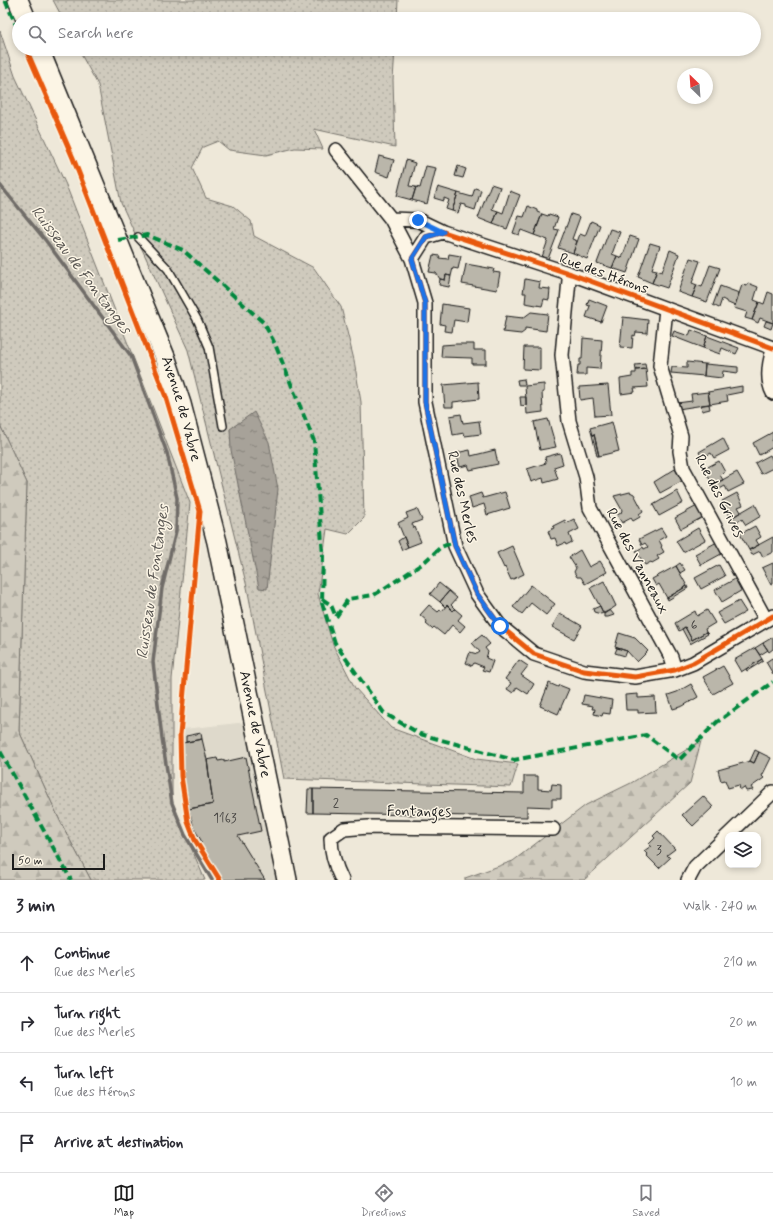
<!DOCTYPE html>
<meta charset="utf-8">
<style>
:root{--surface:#fff;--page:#f2f2f3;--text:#2b2b33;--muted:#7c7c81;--line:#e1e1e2;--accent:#1c1c1c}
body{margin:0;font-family:Mynerve,sans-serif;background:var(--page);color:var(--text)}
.controls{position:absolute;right:12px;bottom:12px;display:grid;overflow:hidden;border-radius:8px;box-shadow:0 2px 6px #0003}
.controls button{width:36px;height:36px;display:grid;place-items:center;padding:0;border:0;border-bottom:1px solid var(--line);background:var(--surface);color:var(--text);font:20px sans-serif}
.compass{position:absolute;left:677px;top:68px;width:36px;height:36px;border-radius:50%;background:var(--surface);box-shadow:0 2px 6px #0003;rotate:335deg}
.scale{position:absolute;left:12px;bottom:10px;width:93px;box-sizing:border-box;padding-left:4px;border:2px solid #1c1c1c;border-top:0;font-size:11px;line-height:14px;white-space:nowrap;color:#1c1c1c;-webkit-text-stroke:3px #fcf5e5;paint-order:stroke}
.stop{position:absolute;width:12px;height:12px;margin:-9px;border:3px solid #1a73e8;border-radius:50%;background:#fff}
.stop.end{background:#1a73e8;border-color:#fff;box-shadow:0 1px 4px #0008}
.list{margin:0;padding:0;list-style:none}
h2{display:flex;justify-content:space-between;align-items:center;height:52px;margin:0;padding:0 16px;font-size:17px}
h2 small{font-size:13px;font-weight:400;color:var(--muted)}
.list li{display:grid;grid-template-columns:26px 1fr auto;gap:12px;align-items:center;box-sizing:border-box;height:60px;padding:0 16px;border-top:1px solid var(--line)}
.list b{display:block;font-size:15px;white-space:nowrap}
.list p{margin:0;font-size:13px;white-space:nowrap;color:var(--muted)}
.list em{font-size:13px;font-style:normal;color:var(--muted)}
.icon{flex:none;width:22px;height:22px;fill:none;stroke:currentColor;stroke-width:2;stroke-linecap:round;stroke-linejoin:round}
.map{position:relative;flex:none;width:773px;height:880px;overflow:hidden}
.search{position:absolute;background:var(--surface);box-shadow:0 2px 6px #0003;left:12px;right:12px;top:12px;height:44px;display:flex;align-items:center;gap:10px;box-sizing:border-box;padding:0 14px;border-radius:22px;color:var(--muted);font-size:15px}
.sheet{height:292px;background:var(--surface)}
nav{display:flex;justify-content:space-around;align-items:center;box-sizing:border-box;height:56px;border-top:1px solid var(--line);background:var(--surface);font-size:11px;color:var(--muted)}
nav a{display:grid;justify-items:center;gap:2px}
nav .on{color:var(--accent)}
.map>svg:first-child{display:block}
</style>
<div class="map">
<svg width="773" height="880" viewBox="0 0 773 880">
<defs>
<pattern id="grass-dots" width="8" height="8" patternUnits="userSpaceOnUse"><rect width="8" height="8" fill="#cfcabd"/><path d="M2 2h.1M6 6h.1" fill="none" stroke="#b1ada2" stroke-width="1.8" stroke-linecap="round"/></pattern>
<pattern id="forest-firs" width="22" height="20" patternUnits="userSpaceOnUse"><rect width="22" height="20" fill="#cfcabd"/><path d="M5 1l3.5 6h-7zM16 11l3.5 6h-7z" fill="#b1ada2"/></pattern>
<pattern id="water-ripples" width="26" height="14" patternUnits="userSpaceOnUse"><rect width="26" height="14" fill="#a7a299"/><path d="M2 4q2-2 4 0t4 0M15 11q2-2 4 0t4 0" fill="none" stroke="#87837c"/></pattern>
</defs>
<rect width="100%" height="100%" fill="#eee8d9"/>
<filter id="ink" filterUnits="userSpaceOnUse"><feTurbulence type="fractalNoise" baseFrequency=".025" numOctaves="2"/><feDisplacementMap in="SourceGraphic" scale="8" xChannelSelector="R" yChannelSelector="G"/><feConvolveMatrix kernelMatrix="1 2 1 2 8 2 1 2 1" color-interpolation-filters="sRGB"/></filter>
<g filter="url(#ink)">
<path fill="#ded9cb" d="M247 722 279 880H223L190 820 183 767 184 729Z"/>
<path fill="url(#grass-dots)" stroke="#76736c" d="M53 0H398L397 19H63Z
M0 31 15 76 66 185 190 503 172 679V803L205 880H91L60 821 19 731 27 483 0 425Z
M78 49H395L393 80 395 147 314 129 323 149 295 148 266 155 229 150 218 141 203 147 192 168 206 198 233 206 251 221 254 236 314 268 341 307 354 360 361 402 364 518 348 534 327 529 318 594 333 645 355 688 391 728 476 759 518 764 511 787 284 779 247 587 188 350 121 203 98 85Z"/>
<path fill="url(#forest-firs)" stroke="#76736c" d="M0 425 27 483 19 731 60 821 91 880H0Z
M701 741 690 783 584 880H465V878L513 861 586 805 631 783Z"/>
<path fill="url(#water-ripples)" stroke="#6f6c67" d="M254 412 269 442 278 489 267 589 259 588 231 450 230 429Z"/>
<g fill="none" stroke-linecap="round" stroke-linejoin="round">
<path stroke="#6f6c67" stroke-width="3.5" d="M0 185 46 241 131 356 167 453 177 498 176 531 162 588 153 662 162 738 172 803 185 835 212 880"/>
</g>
<path fill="#bab6aa" stroke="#1c1c1c" d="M379 156 394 160 389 177 375 172Z
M406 160 415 163 409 186 416 187 412 200 397 196Z
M426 166 436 168 427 204 412 200 416 187 420 188Z
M458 166 466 169 463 178 455 176Z
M491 184 500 187 492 209 498 211 493 224 478 218Z
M438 187 458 193 452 211 446 209 449 200 444 198V201L434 198Z
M475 188 481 190 475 210 466 207V205L461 204 458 213 452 211 458 193 472 197Z
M510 191 520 195 507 229 493 224 498 211 503 213Z
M528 206 537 210V212L542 214 534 235 521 230 519 235 513 233 519 216 524 217Z
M542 214 548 216 549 214 558 217 554 229 559 230 548 259 542 257 548 240 534 235Z
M571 214 580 217 572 239 577 241 573 253 558 248Z
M591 221 600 225 587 259 573 253 580 234 585 236Z
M610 229 620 232 612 254 617 256 612 268 597 263Z
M630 236 639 239 627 273 612 268 617 256 622 258Z
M650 243 660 246 652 269 657 270 652 283 638 277Z
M670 250 679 254 667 288 652 283 657 270 662 272Z
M449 254 461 256 458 269 453 268 451 276 446 275 445 280 440 279 436 273 429 272 433 255 440 256 439 258 448 259Z
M690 258 700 261 692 283 697 285 692 297 678 292Z
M466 264 494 269 493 272 500 273 497 290 462 284Z
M710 265 720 268 707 302 692 297 697 285 702 287Z
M446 275 451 276 449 287 439 285 440 279 445 280Z
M525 279 540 282 539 288 550 289 549 300 544 299 542 306 525 303 526 293H523Z
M748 283 758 287 754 300 759 302 752 320 745 318 747 312 734 308 742 285 747 286Z
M720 286 739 293 735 306 726 302V301L722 299 719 308 713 305Z
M768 292 773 294V323L760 318 758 323 752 320 759 302 764 304Z
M589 299 607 306 601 322 586 317 590 306 587 305Z
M442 304 469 308 467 322 454 320 452 332 444 331 445 325 440 324Z
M531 312 548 314 546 331 525 328V331L521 334 503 332 506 316 523 318Z
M623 317 648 320 647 333 636 332 635 336 633 335 632 348 620 347Z
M766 321 773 323 771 329 764 326Z
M691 330 707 336 703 348 672 336 674 331 689 336Z
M707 336 739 348 736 354 722 348 720 354 703 348Z
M583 338 602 340 600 369 586 368V375H577L578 365H580V359H582Z
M456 344H474V350H486V364H472V358L441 357 442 345Z
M524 347H540V370L523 369Z
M687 362 705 364 704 376 671 373 672 367 687 368Z
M645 364 646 369 636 370 635 365Z
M705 364 738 367V373L723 371 722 378 704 376Z
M646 369 648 387 634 388 635 392 621 394 620 379 632 377V373H636V370Z
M524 379 525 385H518L517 380Z
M478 382 479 399 453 402V407H445L443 385Z
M544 384V392H542L543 412 527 414 525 386Z
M608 385 611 415 595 416 593 398 580 400 579 387Z
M742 386V392L727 395 728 401 710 404 708 392Z
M708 392 710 404 678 409 677 403 692 401 691 394Z
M520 397H526V405L521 406Z
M709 404 710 409 702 411 701 405Z
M461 414 463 423 479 421 481 434 465 436 464 433 453 435 450 416Z
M548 419 556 447 540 450 534 422Z
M612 422 619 451 599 456 594 434 592 435 590 428Z
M773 432V439L772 440 773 447 759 455 753 443Z
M594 434 599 456H597L592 435Z
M723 438 729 450 714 458 711 453 702 458 699 452Z
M470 450 471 456 495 450 498 464 470 470 468 465 460 467 456 453Z
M560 453 563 464 554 467 558 479 544 483 543 478 531 482 527 469 546 463 545 457Z
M770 455 773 461V468L761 474 755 463Z
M719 461 725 472 720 475 723 480 713 485 704 469Z
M675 469 682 481 660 493 654 482Z
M737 472 744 484 728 492 725 486 716 491 713 485Z
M677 491 683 503 659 516 653 505Z
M505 492 510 508 487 515 484 504 472 508 469 497 481 493 483 498Z
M630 492 634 494 643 511 639 514 640 517 633 521 631 518 622 523 617 515 621 513 622 510 614 496Z
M737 493 743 505 738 507 741 512 731 518 722 501Z
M755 504 761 516 746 525 742 519 734 523 731 518Z
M697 506 703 517 681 529 675 518Z
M417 509 422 520 412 524 414 528 415 527 421 542 408 547 398 523 408 518 406 513Z
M574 519 579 529 569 534 572 542 566 545 565 543 558 546 555 538 551 539 548 531 554 528 553 526 565 520 566 523Z
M755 526 761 537 756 540 759 545 749 550 740 534Z
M661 528 666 536 659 540 662 546 661 547 664 552 657 556 659 559 652 563 651 562 645 565 636 551 643 547 644 549 648 547 645 543 642 545 639 539Z
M698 528 705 540 683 552 676 541Z
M404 537 408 547 402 550 398 541Z
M773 537V552L763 557 760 551 752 555 749 550Z
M717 542 723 553 701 565 695 554Z
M512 546 524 574 511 580 505 567 504 568 497 553Z
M580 550 589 567 600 561 607 572 585 584 581 577H577L574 572 576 568 569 557Z
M680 563 685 570 680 573 676 566Z
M773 563V584L771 585 762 568Z
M719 565 725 576 701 589 695 578Z
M676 566 687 586 667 598 659 584 656 586 652 579Z
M737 578 744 589 722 602 715 590Z
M604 581 616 606 604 614 590 588Z
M439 583 449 591 440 602 430 594Z
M531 585 555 604 546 615 531 603 522 614 513 607Z
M687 586 688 588 668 600 667 598Z
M449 591 457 598 451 605 455 609 453 611 447 605 445 607 440 602Z
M739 601 746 612 724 624 717 613Z
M429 605 438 612 440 610 442 611 447 605 453 611 455 609 462 615 458 620 465 626 460 632 452 625 444 635 434 627 432 629 426 624 427 621 420 615Z
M600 606 603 613 601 614 594 612 593 609Z
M610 610 614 615 608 617H604V613Z
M707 610 715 623 705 629 706 632 692 640 685 627 679 631 675 623 695 611 697 616Z
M560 613 582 626 574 639 552 627Z
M685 627 692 640 706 632 708 634 690 644 682 629Z
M619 633 635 638 648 651 637 662 627 651 615 647Z
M482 635 490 644 485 648 488 652 486 658 493 661 489 672 482 670 484 667 474 663 472 666 466 663 470 652 477 654 480 652 472 643Z
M773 637V649L769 652 763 643Z
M763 643 768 650 760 655 755 648Z
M617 648 627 651 625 656 615 653Z
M755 648 762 659 741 672 734 660Z
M772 658 773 659V674L766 662Z
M762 659 763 661 747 671 746 669Z
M519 660 528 666 521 675 534 684 528 694 517 687 513 693 507 689 511 683 505 679Z
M723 666 733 683 713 694 703 677Z
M549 683 558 687 559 685 569 689 558 714 540 706Z
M691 684 698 697 683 706 673 709 668 695 677 692Z
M638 694V698L655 697 656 712 638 713V710H626L625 695Z
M584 695 612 700 610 714 603 713 602 716 594 714 595 709H592L593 706 582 704Z
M201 733 202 739 186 742V736Z
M202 739 207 760 213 804 189 809 188 799 184 781 183 743Z
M755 750 759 752 754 763 750 761Z
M759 752 771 758 762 776 764 778 751 787 753 790 746 791 744 787 740 790 739 785 728 788 725 780 721 781 718 770 750 761 754 763Z
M246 757 261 831 238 836 265 880H223L200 843 202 842 194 828 189 809 213 804 207 760 217 758 218 761 224 760V762Z
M524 776H538V789L551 790 552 784 561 785V799H552V807L527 806V817L313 813V789L524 793Z
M308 789H313V813H307Z
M703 796 713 807 693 826 682 815Z
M658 831 675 849 667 855 670 858 659 868 646 855 647 854 644 851 651 846 649 844 655 838 653 836Z"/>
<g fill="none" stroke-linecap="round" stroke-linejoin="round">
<defs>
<path id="service" d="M138 237 168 269 198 321 209 347 223 426"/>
<path id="minor" d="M336 150 391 219 412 259
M391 219 418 220 443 232
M571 274 569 280 562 355 569 421 586 477 590 508 671 657 675 670
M666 309 660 366 681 436 680 451 683 468 766 620
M773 348 571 274 443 232 426 237 412 259 425 303V402L455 546 477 594 500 626 534 654 584 671 635 677 675 670 693 663 773 616
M773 350C769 363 766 380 773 393
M342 880C335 866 331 854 331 838L344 829 368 827 553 829
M688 880 695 867 773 792"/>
<g id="secondary">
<path d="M18 0 26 19"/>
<path id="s1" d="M39 49 166 359 181 404 217 542 287 880"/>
</g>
</defs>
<use href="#service" stroke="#1c1c1c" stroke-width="10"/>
<use href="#minor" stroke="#1c1c1c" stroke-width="16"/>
<use href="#secondary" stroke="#1c1c1c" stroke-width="22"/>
<use href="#service" stroke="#fcf5e5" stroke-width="7"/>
<use href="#minor" stroke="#fcf5e5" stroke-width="13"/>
<use href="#secondary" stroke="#fcf5e5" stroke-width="19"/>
<path stroke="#00873e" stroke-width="4" stroke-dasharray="8 4" stroke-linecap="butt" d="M5 0 19 32
M118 240 147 235 183 250 264 323 275 344 314 441 323 556 322 603 335 643 384 713 420 734 514 760 646 735 679 760 717 722 773 682
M322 599 331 605 336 617 348 599 374 595 422 564 441 547 454 542
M0 751 71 880"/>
<defs>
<path id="cycleway" d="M26 49 73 158 166 397 200 511 180 735 181 776 188 822 195 840 220 880
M773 348 571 274 443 232 426 237 412 259 425 303V402L455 546 477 594 500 626 534 654 584 671 635 677 675 670 693 663 773 616"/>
</defs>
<use href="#cycleway" stroke="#fcf5e5" stroke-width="8"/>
<use href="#cycleway" stroke="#e8590c" stroke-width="5"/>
</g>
</g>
<g fill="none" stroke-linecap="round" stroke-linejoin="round" filter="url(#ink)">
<path stroke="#1a73e8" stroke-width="5" d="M418 220 443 232 426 237 412 259 425 303V402L455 546 477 594 500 626"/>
</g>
<g text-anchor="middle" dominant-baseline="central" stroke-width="3" stroke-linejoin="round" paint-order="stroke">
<g font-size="13" fill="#444240">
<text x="694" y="625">6</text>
<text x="336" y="803">2</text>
<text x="225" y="818">1163</text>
<text x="659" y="850">3</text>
</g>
<g font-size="15" fill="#1c1c1c" stroke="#fcf5e5">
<text transform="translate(604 274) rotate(20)">Rue des Hérons</text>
<text stroke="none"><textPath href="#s1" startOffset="387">Avenue de Vabre</textPath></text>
<text transform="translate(719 496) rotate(63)">Rue des Grives</text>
<text transform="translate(462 497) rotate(77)">Rue des Merles</text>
<text transform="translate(637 561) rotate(62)">Rue des Vanneaux</text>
<text stroke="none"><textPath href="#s1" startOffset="711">Avenue de Vabre</textPath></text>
<text transform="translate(419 812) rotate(1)">Fontanges</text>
</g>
<g font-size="16" font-style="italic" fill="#5b5854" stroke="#fcf5e5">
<text transform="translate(81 270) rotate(53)">Ruisseau de Fontanges</text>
<text transform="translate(153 582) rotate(-82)">Ruisseau de Fontanges</text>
</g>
</g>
</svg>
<div class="controls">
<button><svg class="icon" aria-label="layers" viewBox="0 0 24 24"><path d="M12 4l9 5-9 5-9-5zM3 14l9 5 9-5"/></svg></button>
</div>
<svg class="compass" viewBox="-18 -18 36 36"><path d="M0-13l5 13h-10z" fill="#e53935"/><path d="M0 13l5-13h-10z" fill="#7c7c81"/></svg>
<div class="scale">50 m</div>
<div class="stop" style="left:500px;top:626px"></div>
<div class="stop end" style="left:418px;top:220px"></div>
<div class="search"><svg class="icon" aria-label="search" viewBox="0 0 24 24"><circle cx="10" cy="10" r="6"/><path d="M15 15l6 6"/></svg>Search here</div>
</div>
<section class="sheet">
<h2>3 min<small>Walk · 240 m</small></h2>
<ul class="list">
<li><svg class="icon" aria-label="ahead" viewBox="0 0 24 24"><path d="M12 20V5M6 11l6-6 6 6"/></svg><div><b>Continue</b><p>Rue des Merles</p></div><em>210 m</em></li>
<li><svg class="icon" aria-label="right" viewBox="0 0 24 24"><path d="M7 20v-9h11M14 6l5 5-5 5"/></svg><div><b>Turn right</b><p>Rue des Merles</p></div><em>20 m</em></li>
<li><svg class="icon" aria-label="left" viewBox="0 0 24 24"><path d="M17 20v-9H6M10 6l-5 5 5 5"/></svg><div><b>Turn left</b><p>Rue des Hérons</p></div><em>10 m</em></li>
<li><svg class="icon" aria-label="arrive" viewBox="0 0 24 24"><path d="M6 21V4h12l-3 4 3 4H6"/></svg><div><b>Arrive at destination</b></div></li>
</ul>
</section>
<nav>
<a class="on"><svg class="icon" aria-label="map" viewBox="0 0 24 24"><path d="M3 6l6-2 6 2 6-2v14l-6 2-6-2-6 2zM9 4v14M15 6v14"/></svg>Map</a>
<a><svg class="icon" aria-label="directions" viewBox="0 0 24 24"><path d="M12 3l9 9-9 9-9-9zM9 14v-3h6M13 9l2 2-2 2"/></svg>Directions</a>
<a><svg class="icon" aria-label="saved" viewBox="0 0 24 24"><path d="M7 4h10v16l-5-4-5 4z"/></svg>Saved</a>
</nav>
